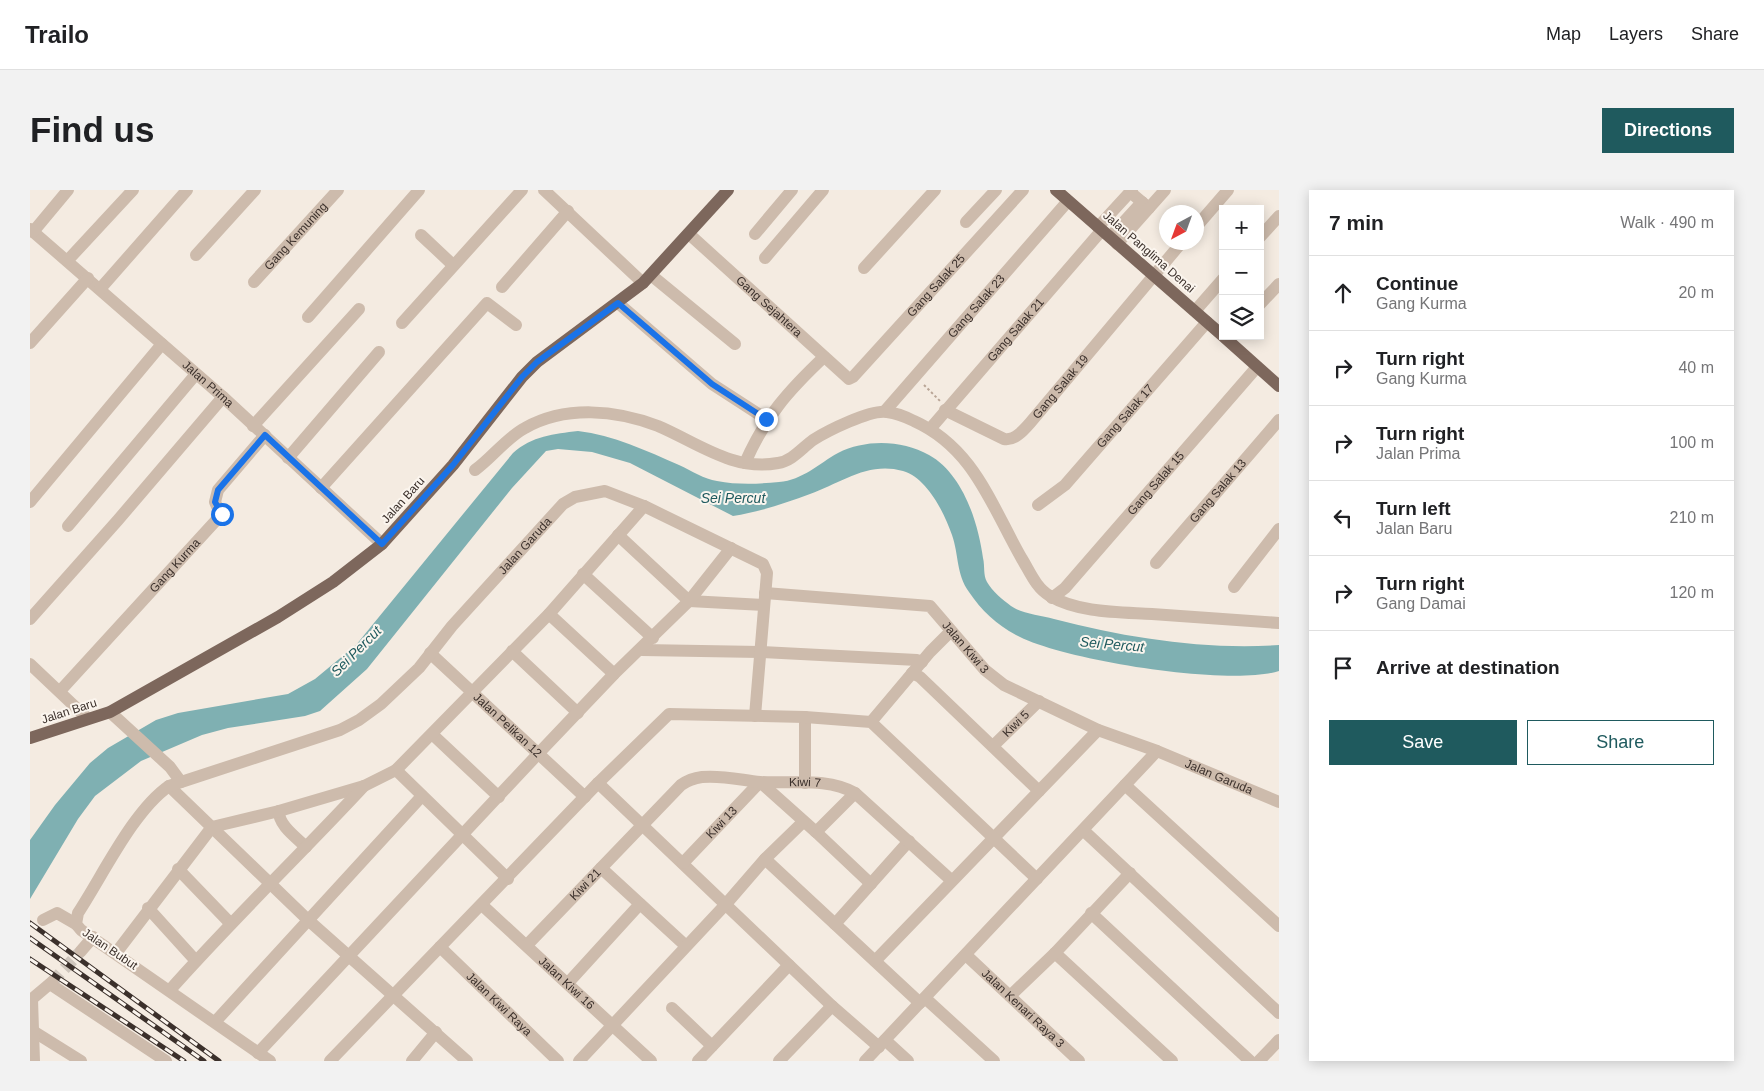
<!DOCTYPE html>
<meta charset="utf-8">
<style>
:root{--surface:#fff;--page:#f2f2f2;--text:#202124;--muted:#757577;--line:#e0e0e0;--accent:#1f5a5e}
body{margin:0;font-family:Helvetica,sans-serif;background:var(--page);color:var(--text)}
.controls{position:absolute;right:15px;top:15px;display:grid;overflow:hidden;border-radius:0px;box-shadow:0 2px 12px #0003}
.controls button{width:45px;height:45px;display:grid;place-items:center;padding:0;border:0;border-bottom:1px solid var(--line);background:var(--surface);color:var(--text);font:25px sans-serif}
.compass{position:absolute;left:1129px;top:15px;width:45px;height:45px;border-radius:50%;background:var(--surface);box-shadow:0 2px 12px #0003;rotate:221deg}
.stop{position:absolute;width:15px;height:15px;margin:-11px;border:4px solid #1a73e8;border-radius:50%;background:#fff}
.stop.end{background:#1a73e8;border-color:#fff;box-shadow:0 1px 5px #0008}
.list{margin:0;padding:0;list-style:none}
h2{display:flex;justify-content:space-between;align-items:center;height:65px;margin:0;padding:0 20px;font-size:21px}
h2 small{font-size:16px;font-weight:400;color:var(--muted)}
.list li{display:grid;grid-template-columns:32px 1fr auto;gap:15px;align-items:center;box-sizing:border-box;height:75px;padding:0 20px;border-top:1px solid var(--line)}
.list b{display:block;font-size:19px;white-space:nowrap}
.list p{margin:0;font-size:16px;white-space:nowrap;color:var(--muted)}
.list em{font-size:16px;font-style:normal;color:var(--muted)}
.actions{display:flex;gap:10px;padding:15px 20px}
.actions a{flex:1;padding:11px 0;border:1px solid var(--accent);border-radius:0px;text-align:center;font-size:18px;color:var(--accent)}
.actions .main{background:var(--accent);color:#fff}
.icon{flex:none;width:28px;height:28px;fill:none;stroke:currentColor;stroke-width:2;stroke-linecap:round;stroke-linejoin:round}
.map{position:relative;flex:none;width:1249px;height:871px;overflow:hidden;border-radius:0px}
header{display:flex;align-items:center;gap:30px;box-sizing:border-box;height:70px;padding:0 25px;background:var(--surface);border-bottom:1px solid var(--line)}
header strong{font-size:24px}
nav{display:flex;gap:28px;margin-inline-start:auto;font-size:18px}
.intro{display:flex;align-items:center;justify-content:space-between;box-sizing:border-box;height:120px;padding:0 30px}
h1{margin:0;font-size:35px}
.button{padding:12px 22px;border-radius:0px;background:var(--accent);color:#fff;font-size:18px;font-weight:700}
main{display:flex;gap:30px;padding:0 30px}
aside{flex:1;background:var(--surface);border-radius:0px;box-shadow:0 2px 12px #0003}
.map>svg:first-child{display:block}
</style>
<header>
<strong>Trailo</strong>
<nav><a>Map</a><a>Layers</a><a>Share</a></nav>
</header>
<div class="intro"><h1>Find us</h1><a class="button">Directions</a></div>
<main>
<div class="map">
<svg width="1249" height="871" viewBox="0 0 1249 871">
<rect width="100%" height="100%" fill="#f4ebe1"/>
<path fill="#7fb0b2" d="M548 241C583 245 617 261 649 275 662 281 674 289 687 291 707 295 729 294 749 292 773 290 788 274 808 263 836 249 872 250 899 265 933 284 948 332 953 368 955 376 953 385 957 392 962 401 973 410 981 416 992 424 1010 425 1024 429 1097 448 1174 460 1249 455V481C1200 497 1031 470 986 445 967 435 951 420 939 402 926 384 929 365 922 345 914 322 897 288 873 281 838 271 811 293 780 304 756 313 729 322 703 326L600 273 562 262 528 259 516 261 482 298 337 479 290 521 275 526 198 538 172 545 111 571 65 606 48 629 0 709V650L25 615 60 573 78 558 126 530 148 523 258 504 285 489 326 455 483 263C502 246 524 244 548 241Z"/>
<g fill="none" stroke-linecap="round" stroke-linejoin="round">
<path stroke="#cfc6bd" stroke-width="12" stroke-dasharray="12 6" stroke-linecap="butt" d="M22 792 51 761"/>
<path stroke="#b9a596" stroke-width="2" stroke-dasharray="2.5 2.5" stroke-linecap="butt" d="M894 195 910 211"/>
<g stroke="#cdbbac" stroke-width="12">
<path d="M514 0 613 93"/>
<path d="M1100 2 1119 18 1135 0"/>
<path d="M936 32 966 0"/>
<path d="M1068 37 1102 0"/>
<path d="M1166 37 1198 0"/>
<path id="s1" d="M0 39 193 207 352 354"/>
<path d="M3 42 38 0"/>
<path id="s2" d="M659 44 819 189 823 187 993 0"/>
<path d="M725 44 762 0"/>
<path d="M391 45 423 75"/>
<path d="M1080 47 1112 12"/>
<path d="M1230 47 1249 26"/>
<path d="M1087 54 1119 18"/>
<path d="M166 65 225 0"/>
<path d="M735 68 793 0"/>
<path d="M38 70 103 0"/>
<path d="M834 78 905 0"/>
<path d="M621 85 705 154"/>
<path id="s3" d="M224 92 308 0"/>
<path d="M472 97 538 21"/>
<path d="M70 99 157 0"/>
<path d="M588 113 682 194 736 229"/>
<path d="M1230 114 1249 94"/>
<path d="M1165 121 1193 89"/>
<path d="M278 127 389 0"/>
<path d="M372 133 492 0"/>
<path d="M0 153 58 88"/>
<path id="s4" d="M915 220 974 249C984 251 993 241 1000 233L1152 52"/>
<path id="s5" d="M855 221 1038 11"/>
<path d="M223 236 329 119"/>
<path id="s6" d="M900 239 1072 40"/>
<path d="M258 268 349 162"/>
<path d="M715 273C735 227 758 201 794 167"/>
<path d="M445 280C462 268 476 248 495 238 536 215 586 220 628 236 666 252 704 282 748 273 762 271 772 258 783 250 797 241 841 219 857 222 866 223 876 227 884 231 944 258 961 315 992 369 1000 382 1006 398 1020 406 1049 423 1089 422 1122 424 1164 427 1207 430 1249 433"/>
<path d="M291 298 457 113 486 135"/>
<path d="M0 312 132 154"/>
<path id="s7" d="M1008 315 1035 295 1177 132"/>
<path d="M38 336 166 184"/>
<path d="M588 345 659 411 734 415"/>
<path id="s8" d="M1126 373 1249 230"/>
<path d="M553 384 623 448"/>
<path d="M1204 397 1249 339"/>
<path id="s9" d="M735 403 900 416 955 480 974 495 1068 540 1127 561 1249 612"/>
<path id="s10" d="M1022 408 1035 398 1227 177"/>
<path d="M519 424 584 484"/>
<path d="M0 429 88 330 193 207"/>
<path d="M612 460 730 462 887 470 892 472"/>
<path d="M482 461 548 523"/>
<path id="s11" d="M400 463 555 607"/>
<path d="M0 474 57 528"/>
<path d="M882 483 890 487 1009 601"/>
<path id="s12" d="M30 501 191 325 185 312 188 300 235 245"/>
<path d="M80 522 140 577 151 592"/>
<path d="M775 527V593"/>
<path d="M841 532 900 462 921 441"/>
<path d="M402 544 469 607"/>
<path id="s13" d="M963 556 1009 511"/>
<path d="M366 580 478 689"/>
<path d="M568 593 802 816 849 857"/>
<path d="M1095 595 1249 736"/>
<path d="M139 596 277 729 437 871"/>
<path d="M249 621C248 635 267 648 276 657"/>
<path d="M1053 640 1249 823"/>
<path d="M786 642 841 694"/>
<path d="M735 669 890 813"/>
<path id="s14" d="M653 673 730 592 786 642 825 603"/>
<path d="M571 678 656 756"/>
<path d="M148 679 201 734"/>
<path id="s15" d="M452 715 621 871"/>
<path d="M118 718 166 771"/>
<path d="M1061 723 1220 871"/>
<path d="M13 730 27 723 46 734"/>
<path d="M805 734 879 651"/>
<path id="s16" d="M497 755 651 595C658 590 664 588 672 587 692 585 711 590 730 592 762 594 797 587 825 603L921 690"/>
<path id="s17" d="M410 757 528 871"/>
<path d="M51 761 63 747"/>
<path d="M86 763 182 637 249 621 334 596 366 580 519 424 614 316"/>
<path d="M1025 763 1142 871"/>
<path id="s18" d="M936 765 1049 871"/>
<path d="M845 771 1068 540"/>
<path d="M538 793 610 714"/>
<path d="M20 794 136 871"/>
<path d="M140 800C202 730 270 665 334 596"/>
<path d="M980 806 1025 763 1100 683"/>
<path d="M895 808 964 871"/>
<path d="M642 818 682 856"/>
<path d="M185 832 392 606"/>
<path d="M3 841 51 871"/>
<path d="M855 850 878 871"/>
<path d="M228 863 507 565 584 484 659 411 701 358"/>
<path d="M4 871 2 809 22 792"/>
<path id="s19" d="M240 871 51 740 46 734 48 723C73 685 103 621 139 596L310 540 329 530 351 514 389 478 422 436 533 314 545 307 575 301 614 316 733 374 737 383 725 526"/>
<path d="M300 871 568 593 639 524 775 527 841 532 1007 689"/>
<path d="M382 871 406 842"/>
<path d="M549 871 696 714 735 669 773 632"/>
<path d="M668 871 759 775"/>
<path d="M749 871 802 816"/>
<path d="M835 871 1127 561"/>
<path d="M1229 871 1249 850"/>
</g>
<path stroke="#7d675c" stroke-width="12" d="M1026 0 1193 146
M1193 146 1249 196
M0 548 80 522 248 427 303 392 352 354 423 275 492 187 507 172 613 93 698 0"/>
<defs>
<path id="rail" d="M0 733 189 871
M0 748 174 871
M0 769 154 871"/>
</defs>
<use href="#rail" stroke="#3b302b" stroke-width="5"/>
<use href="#rail" stroke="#fbf5ee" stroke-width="3" stroke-dasharray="9" stroke-linecap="butt"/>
</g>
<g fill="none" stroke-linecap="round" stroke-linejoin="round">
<path stroke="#1a73e8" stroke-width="6" d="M192 324 185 312 188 300 235 245 352 354 423 275 492 187 507 172 588 113 682 194 736 229"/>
</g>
<g text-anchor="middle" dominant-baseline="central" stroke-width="4" stroke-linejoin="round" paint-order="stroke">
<g font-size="12" fill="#3b302b" stroke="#fbf5ee">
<text stroke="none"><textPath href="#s3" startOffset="62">Gang Kemuning</textPath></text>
<text transform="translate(1119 62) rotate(41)">Jalan Panglima Denai</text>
<text stroke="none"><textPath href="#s2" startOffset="344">Gang Salak 25</textPath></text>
<text stroke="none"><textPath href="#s2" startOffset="108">Gang Sejahtera</textPath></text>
<text stroke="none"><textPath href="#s5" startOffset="139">Gang Salak 23</textPath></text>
<text stroke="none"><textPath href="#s6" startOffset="131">Gang Salak 21</textPath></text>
<text stroke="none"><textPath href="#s1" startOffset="236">Jalan Prima</textPath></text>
<text stroke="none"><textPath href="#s4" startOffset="145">Gang Salak 19</textPath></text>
<text stroke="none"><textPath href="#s7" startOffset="125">Gang Salak 17</textPath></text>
<text stroke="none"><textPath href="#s10" startOffset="155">Gang Salak 15</textPath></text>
<text stroke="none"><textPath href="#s8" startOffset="95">Gang Salak 13</textPath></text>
<text transform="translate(373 310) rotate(-48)">Jalan Baru</text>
<text stroke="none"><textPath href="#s19" startOffset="849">Jalan Garuda</textPath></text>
<text stroke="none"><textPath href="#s12" startOffset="170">Gang Kurma</textPath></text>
<text stroke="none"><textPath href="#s9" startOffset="220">Jalan Kiwi 3</textPath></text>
<text transform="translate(39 521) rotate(-18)">Jalan Baru</text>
<text stroke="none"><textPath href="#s13" startOffset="32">Kiwi 5</textPath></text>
<text stroke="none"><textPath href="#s11" startOffset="106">Jalan Pelikan 12</textPath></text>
<text stroke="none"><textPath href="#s9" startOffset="508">Jalan Garuda</textPath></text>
<text stroke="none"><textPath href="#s16" startOffset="348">Kiwi 7</textPath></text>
<text stroke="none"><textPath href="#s14" startOffset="56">Kiwi 13</textPath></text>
<text stroke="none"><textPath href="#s16" startOffset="84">Kiwi 21</textPath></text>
<text transform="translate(80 759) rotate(34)">Jalan Bubut</text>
<text stroke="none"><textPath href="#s15" startOffset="115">Jalan Kiwi 16</textPath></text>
<text stroke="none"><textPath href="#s17" startOffset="82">Jalan Kiwi Raya</textPath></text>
<text stroke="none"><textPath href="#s18" startOffset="78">Jalan Kenari Raya 3</textPath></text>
</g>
<g font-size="14" font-style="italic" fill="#1f5a5e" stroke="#fbf5ee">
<text x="703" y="308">Sei Percut</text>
<text transform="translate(1082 454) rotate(5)">Sei Percut</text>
<text transform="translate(326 461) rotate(-45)">Sei Percut</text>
</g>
</g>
</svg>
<div class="controls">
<button>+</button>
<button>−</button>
<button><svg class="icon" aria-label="layers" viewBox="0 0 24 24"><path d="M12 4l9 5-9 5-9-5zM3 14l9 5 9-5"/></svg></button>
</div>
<svg class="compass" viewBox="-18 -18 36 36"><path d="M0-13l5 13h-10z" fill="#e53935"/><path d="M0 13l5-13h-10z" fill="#757577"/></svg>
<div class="stop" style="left:192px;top:324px"></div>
<div class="stop end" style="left:736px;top:229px"></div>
</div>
<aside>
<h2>7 min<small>Walk · 490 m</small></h2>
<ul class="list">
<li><svg class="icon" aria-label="ahead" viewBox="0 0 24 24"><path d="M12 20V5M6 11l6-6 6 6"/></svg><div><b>Continue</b><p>Gang Kurma</p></div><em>20 m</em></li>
<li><svg class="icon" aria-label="right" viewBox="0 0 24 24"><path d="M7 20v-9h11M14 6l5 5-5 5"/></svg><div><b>Turn right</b><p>Gang Kurma</p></div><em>40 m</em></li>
<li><svg class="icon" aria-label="right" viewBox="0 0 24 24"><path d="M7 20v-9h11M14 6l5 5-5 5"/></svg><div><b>Turn right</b><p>Jalan Prima</p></div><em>100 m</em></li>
<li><svg class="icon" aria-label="left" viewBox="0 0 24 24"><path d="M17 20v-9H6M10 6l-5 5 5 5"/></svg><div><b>Turn left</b><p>Jalan Baru</p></div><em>210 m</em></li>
<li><svg class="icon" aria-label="right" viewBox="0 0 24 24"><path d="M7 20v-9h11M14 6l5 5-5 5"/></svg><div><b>Turn right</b><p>Gang Damai</p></div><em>120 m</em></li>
<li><svg class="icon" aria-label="arrive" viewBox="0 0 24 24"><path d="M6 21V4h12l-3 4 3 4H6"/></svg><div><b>Arrive at destination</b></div></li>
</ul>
<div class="actions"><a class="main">Save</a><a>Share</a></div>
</aside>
</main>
